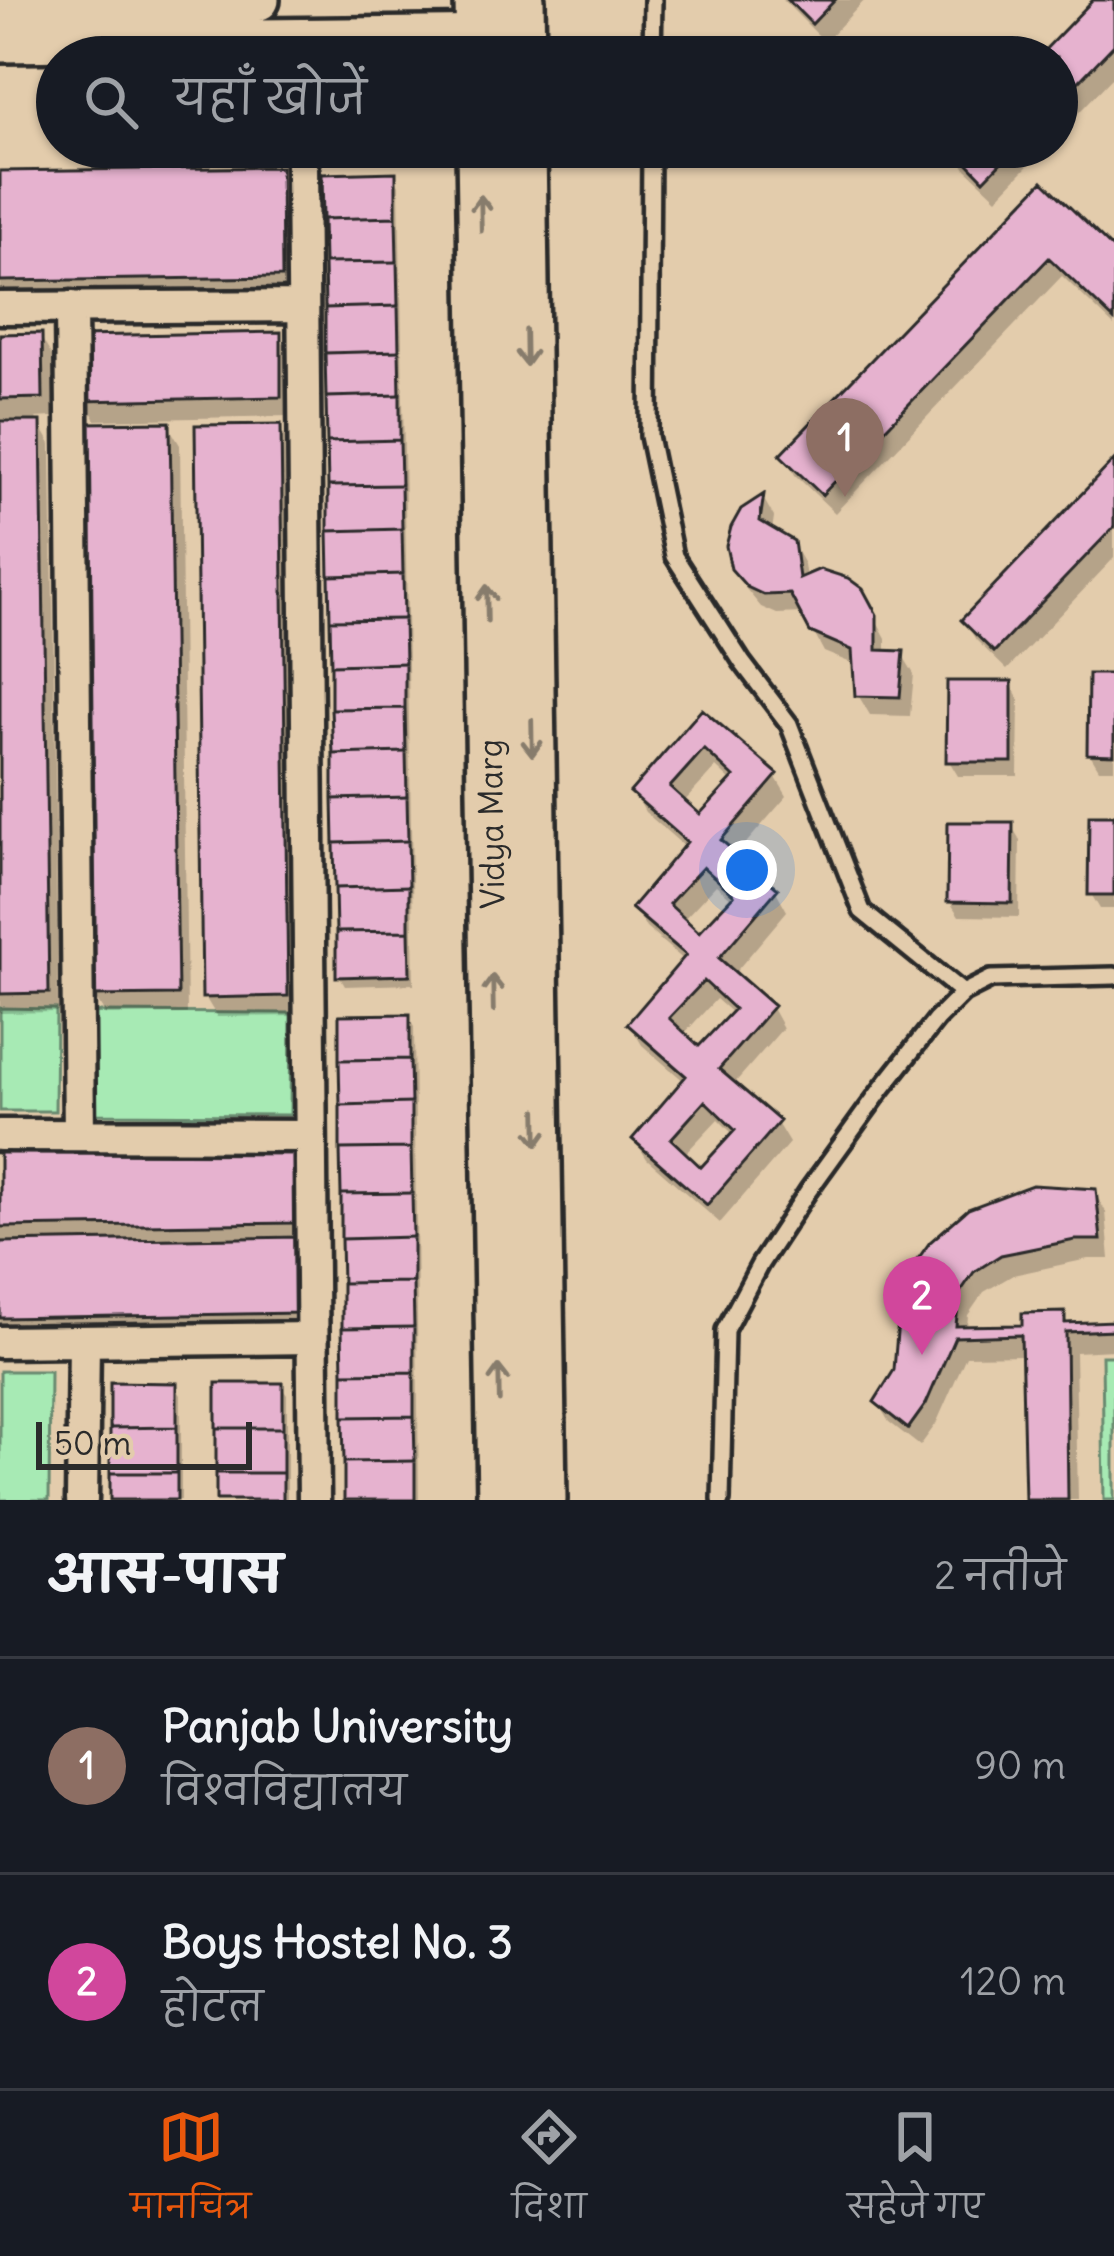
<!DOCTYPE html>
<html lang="hi">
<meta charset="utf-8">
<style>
:root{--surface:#171b24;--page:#20242c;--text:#f1f3f6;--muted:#9ea1a6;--line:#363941;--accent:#ea580c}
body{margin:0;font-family:Delius,"Playpen Sans Deva",sans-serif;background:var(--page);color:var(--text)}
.scale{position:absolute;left:36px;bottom:30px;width:216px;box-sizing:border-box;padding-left:12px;border:6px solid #2b2b2b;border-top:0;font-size:33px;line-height:42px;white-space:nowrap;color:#2b2b2b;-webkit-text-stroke:9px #e3ccac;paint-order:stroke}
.you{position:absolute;left:747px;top:870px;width:42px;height:42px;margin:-30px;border:9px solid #fff;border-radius:50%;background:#1a73e8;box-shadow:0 0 0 18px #1a73e833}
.badge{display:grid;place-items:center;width:78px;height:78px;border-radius:50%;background:var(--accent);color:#fff;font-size:39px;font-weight:700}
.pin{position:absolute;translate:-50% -99px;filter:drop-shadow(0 3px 6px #0008)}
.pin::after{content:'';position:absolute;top:63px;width:42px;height:36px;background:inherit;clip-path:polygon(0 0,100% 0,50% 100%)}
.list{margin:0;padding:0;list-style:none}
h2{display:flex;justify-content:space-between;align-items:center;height:156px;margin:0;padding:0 48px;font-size:51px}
h2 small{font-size:39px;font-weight:400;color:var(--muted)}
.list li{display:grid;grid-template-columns:78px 1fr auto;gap:36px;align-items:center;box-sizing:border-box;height:216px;padding:0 48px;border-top:3px solid var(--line)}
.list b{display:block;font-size:45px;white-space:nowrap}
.list p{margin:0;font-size:39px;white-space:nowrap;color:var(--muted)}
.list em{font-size:39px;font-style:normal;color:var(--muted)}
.icon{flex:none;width:66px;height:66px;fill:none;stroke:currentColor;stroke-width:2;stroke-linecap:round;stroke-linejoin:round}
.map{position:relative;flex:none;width:1114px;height:1500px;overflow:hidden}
.search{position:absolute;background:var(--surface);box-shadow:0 3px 9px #0004;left:36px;right:36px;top:36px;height:132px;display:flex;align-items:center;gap:30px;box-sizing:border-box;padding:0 42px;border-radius:66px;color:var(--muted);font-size:45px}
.sheet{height:588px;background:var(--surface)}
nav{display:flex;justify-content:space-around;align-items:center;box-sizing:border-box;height:168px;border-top:3px solid var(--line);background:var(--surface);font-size:33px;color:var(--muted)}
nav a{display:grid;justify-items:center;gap:6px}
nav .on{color:var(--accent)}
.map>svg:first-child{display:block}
</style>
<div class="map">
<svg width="1114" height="1500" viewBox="0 0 1114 1500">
<rect width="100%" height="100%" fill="#e3ccac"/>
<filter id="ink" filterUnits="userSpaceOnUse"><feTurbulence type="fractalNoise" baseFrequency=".00833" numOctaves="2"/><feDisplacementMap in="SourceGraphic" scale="24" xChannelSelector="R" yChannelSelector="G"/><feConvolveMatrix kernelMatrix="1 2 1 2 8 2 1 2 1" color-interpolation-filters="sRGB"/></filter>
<g filter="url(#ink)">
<path fill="#a7eab4" stroke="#698a70" stroke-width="3" d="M0 1008 56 1009 55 1111H0Z
M95 1012 291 1013 290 1115 95 1114Z
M1102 1356H1114V1500H1104Z
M0 1371H50L49 1500H0Z"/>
<path fill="#0003" fill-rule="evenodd" d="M783 0H865L825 42Z
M1097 0H1114V76L1057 135V57H1042Z
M956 147H1046L997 198 966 169 954 149Z
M279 170 290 190 292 296 0 301V174Z
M394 175 399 185 414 984 345 986 339 976Z
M1043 186 1114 254V326L1062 276 835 513 795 475 784 455Z
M279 335 291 355V416L96 420 84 400Z
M40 336 52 356 53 417 36 418 51 444 58 1012 0 1013V337Z
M168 425 180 445 187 1014 106 1015 94 996Z
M279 427 291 447 298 1016 217 1017 205 997Z
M1114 465V558L1007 670 976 640 964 620Z
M763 498 774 517 772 531 792 543 804 564 806 578 861 591 886 638V653L902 654 914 674 910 716 870 715 858 695 856 665 824 652 803 613 777 614 761 607 746 589 733 568Z
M1114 677V769H1099L1090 754Z
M1011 684 1019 699 1018 776H958L949 761Z
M703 713 775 776 787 796 735 856 776 891 787 911 733 975 772 1008 783 1028 733 1085 777 1123 789 1143 720 1223 647 1159 635 1140 685 1082 642 1045 630 1025 685 961 646 928 635 908 686 848 645 812 634 792ZM716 767 733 783 700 818 683 803ZM716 885 733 900 699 936 683 920ZM716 999 733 1014 700 1050 683 1035ZM718 1119 734 1135 701 1171 684 1155Z
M1114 818V909H1100L1091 894Z
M1011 825 1020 840 1019 917 959 916 950 902Z
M408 1017 414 1027 419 1500H347Z
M293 1150 305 1170 310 1332 0 1337V1154Z
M1094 1191 1106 1212 1110 1259H1088L1013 1275 984 1292 968 1315 967 1329 1025 1328 1063 1315 1070 1326 1114 1324V1350L1075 1352 1078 1500H1028L1025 1355 966 1356 936 1424 920 1446 889 1422 877 1402 896 1371 902 1309Z
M175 1386 181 1395V1500H113Z
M281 1386 287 1395V1500H219Z"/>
<path fill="#e6b2cf" stroke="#2b2b2b" stroke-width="3" fill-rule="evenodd" d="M788 0H835L812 24Z
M1093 0H1114V45L1057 104V57H1038Z
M952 147H1016L984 180Z
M281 167 282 277 0 281V171Z
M396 172V217L323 219 322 174Z
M1043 181 1114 250V320L1049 258 822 495 780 455Z
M396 217 397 262 324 263 323 219Z
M397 262 398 306 325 308 324 263Z
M398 306 399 351 325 353V308Z
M281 332V397L81 401 80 336Z
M42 333 43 398 0 399V334Z
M399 351 400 395 326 397 325 353Z
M400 395V440L327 442 326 397Z
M0 421H41L49 993 0 994Z
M170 422 178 995 91 996 84 423Z
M281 424 288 996 202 998 195 425Z
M400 440 401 485 328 486 327 442Z
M1114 460V527L994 652 961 620Z
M401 485 402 529 328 531V486Z
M764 494 760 521 794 541 799 578 820 569 848 578 863 589 877 615V650L904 651 900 697 855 696 852 650 810 632 790 594 764 595 747 587 731 569 726 546 731 527 741 509Z
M402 529 403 574 329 576 328 531Z
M403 574 404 619 330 620 329 576Z
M404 619 405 663 331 665 330 620Z
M405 663V708L331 709V665Z
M1088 674H1114V755L1087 754Z
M947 681H1012V762H946Z
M405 708 406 752 333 754 331 709Z
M702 709 778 774 721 840 778 889 719 958 774 1006 719 1069 780 1121 707 1205 632 1139 686 1076 627 1024 686 955 631 908 687 842 630 792ZM704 749 734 777 700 814 670 787ZM703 867 734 895 699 932 669 904ZM704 981 734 1009 699 1046 669 1018ZM705 1101 735 1130 701 1167 671 1139Z
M406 752 407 797 333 799V754Z
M407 797 408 841 334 843 333 799Z
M1089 815H1114V895H1088Z
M948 822H1013L1012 903 947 902Z
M408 841 409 886 335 888 334 843Z
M409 886V931L336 932 335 888Z
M409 931 410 975 336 977V932Z
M410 1014V1059L339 1060V1015Z
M410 1059 411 1103 340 1105 339 1060Z
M411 1103V1148L340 1149V1105Z
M295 1147 296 1223 0 1227V1151Z
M411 1148 412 1193 341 1194 340 1149Z
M1032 1185 1096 1189 1101 1240H1075L1001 1255 974 1272 959 1294 956 1326 1022 1325V1313L1065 1312V1323L1114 1321V1330L1066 1332 1068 1500H1025L1021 1335 955 1337 926 1404 908 1429 874 1402 894 1370 899 1308 905 1277 930 1242 968 1209Z
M412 1193 413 1237 341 1239V1194Z
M299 1237 300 1313 0 1318V1242Z
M413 1237V1282L342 1283 341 1239Z
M413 1282 414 1327 342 1328V1283Z
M414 1327V1372L343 1373 342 1328Z
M414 1372V1416L343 1417V1373Z
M110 1382 177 1383V1427L110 1428Z
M216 1383H283V1428H216Z
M414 1416 415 1461 344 1462 343 1417Z
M177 1427V1473H110V1428Z
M216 1428H283V1473H216Z
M415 1461V1500H344V1462Z
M110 1473H177V1500H110Z
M216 1473H283V1500H216Z"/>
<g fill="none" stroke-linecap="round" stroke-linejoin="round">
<defs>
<path id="service" d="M652 57 653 0
M651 147 649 436 674 556 742 662 789 724 862 911 963 993
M721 1500 725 1330 760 1264 808 1191 883 1087 936 1020 963 993 991 979 1114 976"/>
<path id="minor" d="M302 165 314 1500
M71 307 79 1135
M0 308 303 306
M0 1135 310 1136
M0 1342 312 1338
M82 1500 84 1342"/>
<path id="tertiary" d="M0 3 259 0
M0 42 511 36"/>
<path id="secondary" d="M478 0 479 57
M521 0 522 57
M480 147 501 1500
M523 147 543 1500"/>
</defs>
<use href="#service" stroke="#2b2b2b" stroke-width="24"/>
<use href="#minor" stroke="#2b2b2b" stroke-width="39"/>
<use href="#tertiary" stroke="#2b2b2b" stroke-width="48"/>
<use href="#secondary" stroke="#2b2b2b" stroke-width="54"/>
<use href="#service" stroke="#e3ccac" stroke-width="15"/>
<use href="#minor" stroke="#e3ccac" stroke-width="30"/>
<use href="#tertiary" stroke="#e3ccac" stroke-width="39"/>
<use href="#secondary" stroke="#e3ccac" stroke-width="45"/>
</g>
<defs><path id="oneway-shaft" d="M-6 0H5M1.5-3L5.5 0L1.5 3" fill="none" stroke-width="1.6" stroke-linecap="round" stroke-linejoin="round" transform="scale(3)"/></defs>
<g stroke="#877c6c">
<use href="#oneway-shaft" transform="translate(481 213) rotate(-91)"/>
<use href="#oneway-shaft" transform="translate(526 348) rotate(89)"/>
<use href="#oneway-shaft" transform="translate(487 603) rotate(-91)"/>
<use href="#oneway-shaft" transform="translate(532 738) rotate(89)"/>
<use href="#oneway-shaft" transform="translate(493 993) rotate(-91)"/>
<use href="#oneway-shaft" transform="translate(537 1128) rotate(89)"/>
<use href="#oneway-shaft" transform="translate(499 1383) rotate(-91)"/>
</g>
</g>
<g text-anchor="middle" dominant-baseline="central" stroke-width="9" stroke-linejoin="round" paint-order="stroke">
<g font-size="33" fill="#2b2b2b" stroke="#e3ccac">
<text transform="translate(491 824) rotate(-91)">Vidya Marg</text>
</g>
</g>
</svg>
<div class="scale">50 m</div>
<div class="you"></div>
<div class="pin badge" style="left:845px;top:497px;background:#8d6e63">1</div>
<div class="pin badge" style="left:922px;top:1355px;background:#d1479c">2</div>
<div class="search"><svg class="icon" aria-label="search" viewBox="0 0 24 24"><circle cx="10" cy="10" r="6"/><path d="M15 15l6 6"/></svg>यहाँ खोजें</div>
</div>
<section class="sheet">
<h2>आस-पास<small>2 नतीजे</small></h2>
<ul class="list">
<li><span class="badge" style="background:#8d6e63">1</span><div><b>Panjab University</b><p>विश्वविद्यालय</p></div><em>90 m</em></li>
<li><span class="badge" style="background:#d1479c">2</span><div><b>Boys Hostel No. 3</b><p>होटल</p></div><em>120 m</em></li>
</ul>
</section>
<nav>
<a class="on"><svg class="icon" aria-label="map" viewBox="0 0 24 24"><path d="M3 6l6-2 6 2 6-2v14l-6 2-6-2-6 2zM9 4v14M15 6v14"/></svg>मानचित्र</a>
<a><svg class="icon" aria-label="directions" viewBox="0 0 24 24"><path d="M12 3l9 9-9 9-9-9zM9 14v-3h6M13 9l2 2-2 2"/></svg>दिशा</a>
<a><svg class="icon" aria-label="saved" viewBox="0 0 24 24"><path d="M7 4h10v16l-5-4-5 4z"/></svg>सहेजे गए</a>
</nav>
